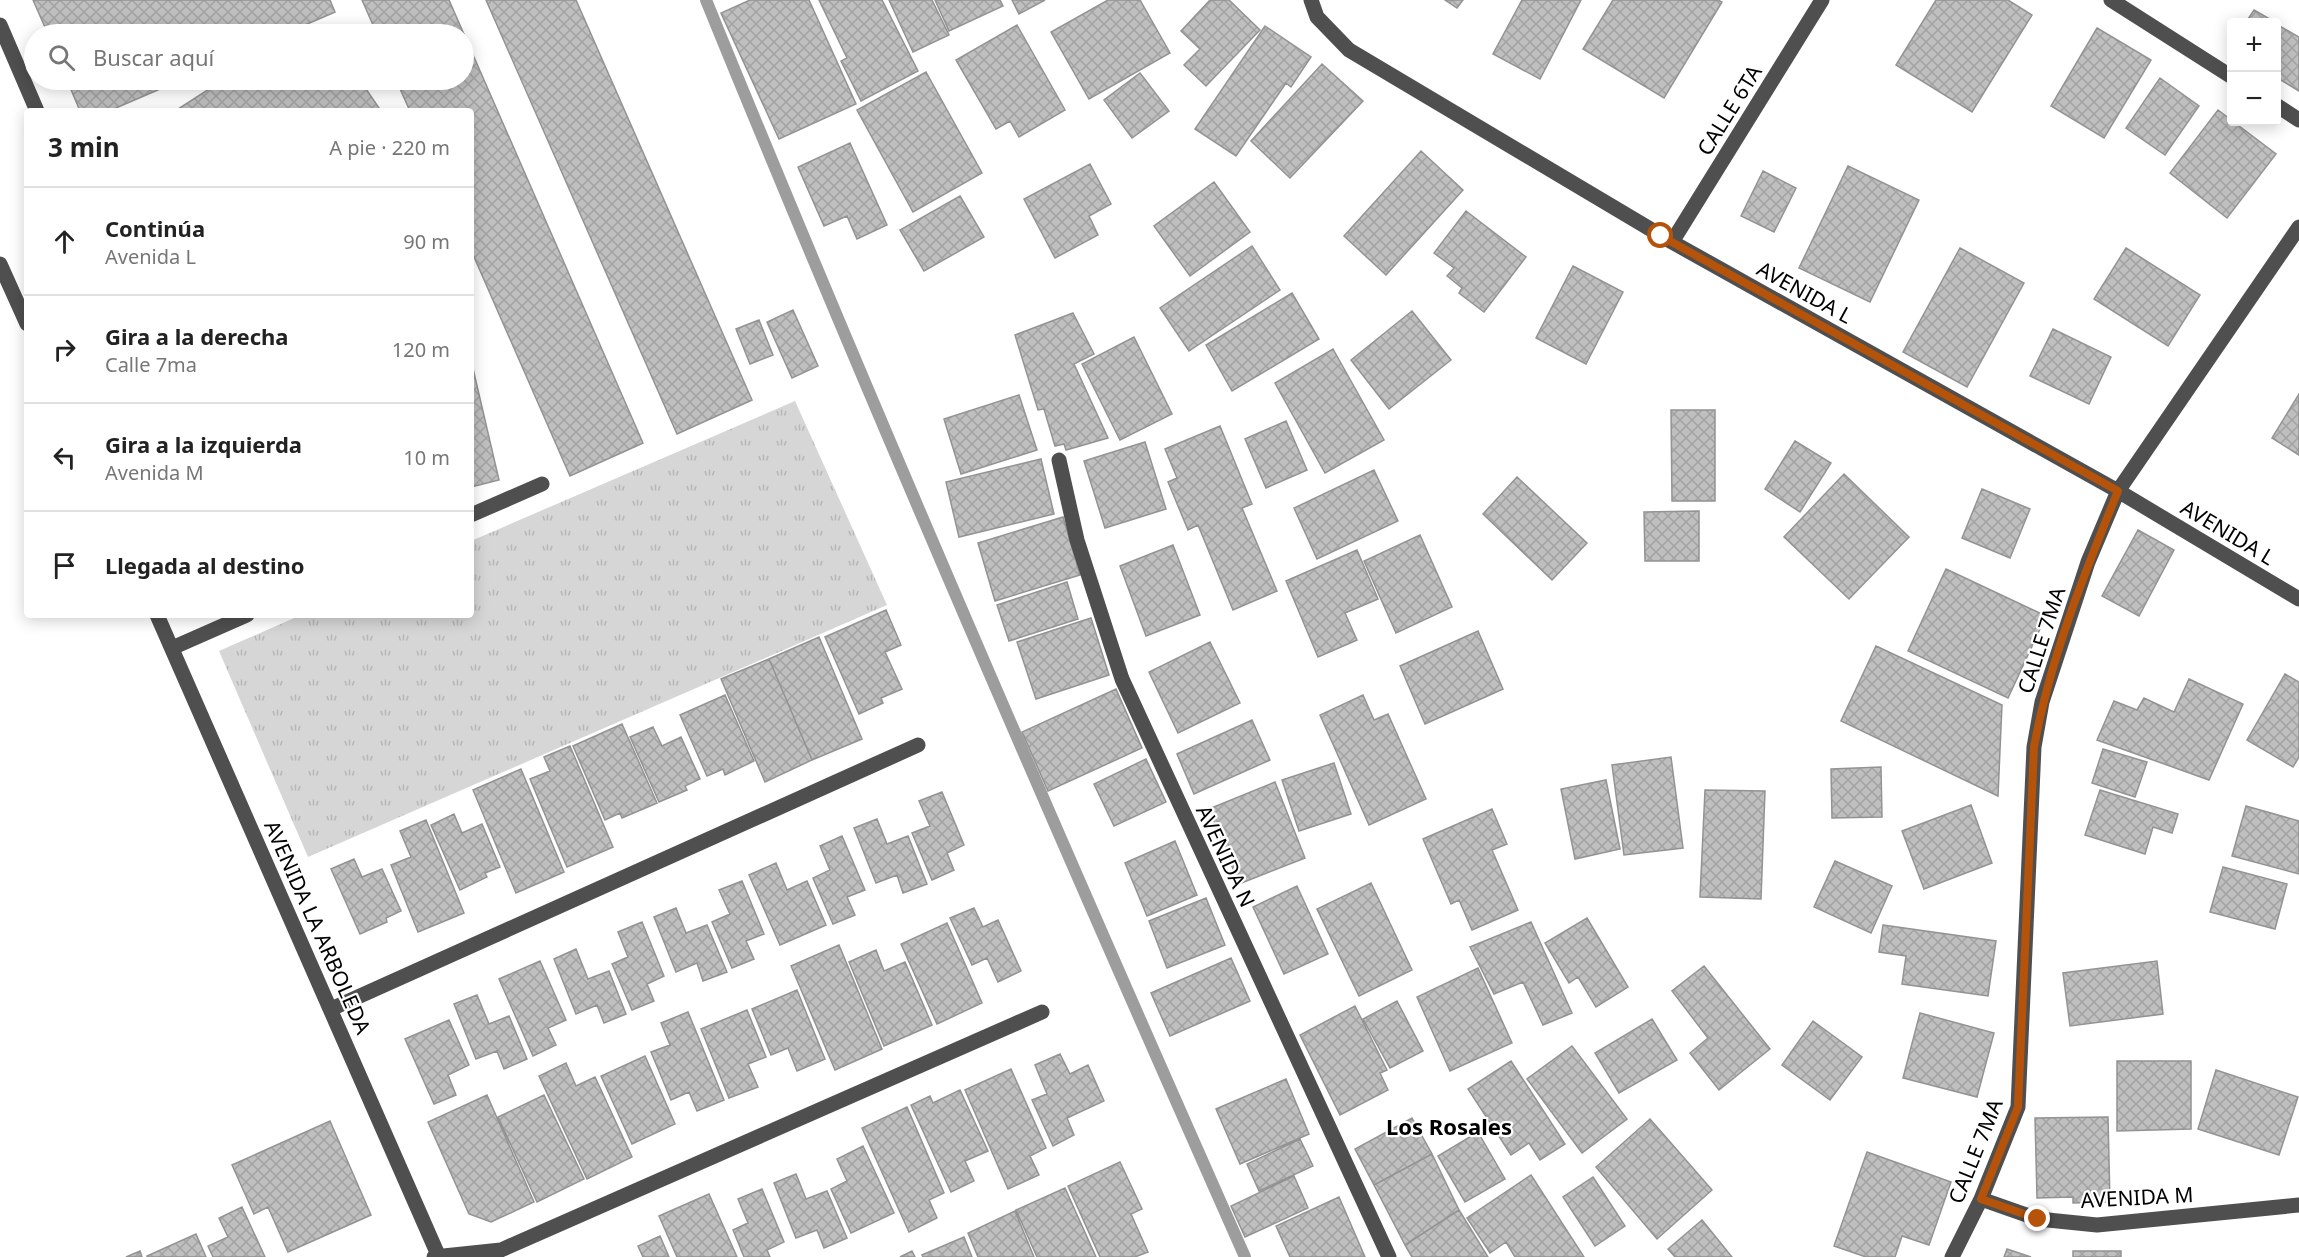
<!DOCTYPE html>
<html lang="es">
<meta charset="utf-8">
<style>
:root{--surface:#fff;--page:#f6f6f6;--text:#222;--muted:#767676;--line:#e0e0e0}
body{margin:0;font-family:"Noto Sans",sans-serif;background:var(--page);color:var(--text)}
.controls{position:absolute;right:18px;top:18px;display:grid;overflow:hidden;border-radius:6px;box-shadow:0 3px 15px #0003}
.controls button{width:54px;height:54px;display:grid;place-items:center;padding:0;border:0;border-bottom:2px solid var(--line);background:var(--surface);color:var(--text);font:30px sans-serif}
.stop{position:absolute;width:18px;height:18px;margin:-14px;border:4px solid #b45309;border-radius:50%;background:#fff}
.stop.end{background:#b45309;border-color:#fff;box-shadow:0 2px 6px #0008}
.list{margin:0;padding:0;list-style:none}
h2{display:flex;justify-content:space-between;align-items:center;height:78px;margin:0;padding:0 24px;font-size:26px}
h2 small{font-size:20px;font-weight:400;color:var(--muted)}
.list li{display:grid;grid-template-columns:39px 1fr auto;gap:18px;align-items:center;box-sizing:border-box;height:108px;padding:0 24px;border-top:2px solid var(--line)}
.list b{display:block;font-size:22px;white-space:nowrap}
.list p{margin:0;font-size:20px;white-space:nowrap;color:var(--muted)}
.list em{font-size:20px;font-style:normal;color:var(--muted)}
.icon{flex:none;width:33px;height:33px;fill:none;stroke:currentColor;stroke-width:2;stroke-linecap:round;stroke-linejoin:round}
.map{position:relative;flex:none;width:2299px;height:1257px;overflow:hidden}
.search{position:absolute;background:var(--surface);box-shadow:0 3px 15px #0003;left:24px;top:24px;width:450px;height:66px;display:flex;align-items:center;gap:15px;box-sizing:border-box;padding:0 21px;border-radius:33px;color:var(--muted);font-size:22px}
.panel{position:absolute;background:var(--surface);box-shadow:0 3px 15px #0003;left:24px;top:108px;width:450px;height:510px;border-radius:6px}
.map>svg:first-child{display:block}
</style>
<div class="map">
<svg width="2299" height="1257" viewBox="0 0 2299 1257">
<defs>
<pattern id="grass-tufts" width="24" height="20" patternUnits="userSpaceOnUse" patternTransform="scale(1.5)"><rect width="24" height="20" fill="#d6d6d6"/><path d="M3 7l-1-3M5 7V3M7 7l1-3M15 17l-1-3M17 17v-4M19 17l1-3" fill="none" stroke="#b6b6b6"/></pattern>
<pattern id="building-cross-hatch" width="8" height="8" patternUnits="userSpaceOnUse" patternTransform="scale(1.5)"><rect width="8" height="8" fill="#bfbfbf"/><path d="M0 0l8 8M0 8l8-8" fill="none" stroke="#a2a2a2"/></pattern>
</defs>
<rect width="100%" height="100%" fill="#fff"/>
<path fill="url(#grass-tufts)" d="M795 401 887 605 308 857 219 651 301 615H471V541Z"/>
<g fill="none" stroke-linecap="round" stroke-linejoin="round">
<path stroke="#9d9d9d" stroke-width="12" d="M706 0C878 422 1060 840 1245 1257"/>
</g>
<path fill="url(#building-cross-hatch)" stroke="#939393" stroke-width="1.5" d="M33 0H330L335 12 284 34H48Z
M362 0H449L643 443 570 476 471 250V111H410L396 80H464V34H377Z
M486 0H576L752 400 677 434Z
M750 0H809L856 104 779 139 721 13Z
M819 0H882L918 71 861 101 841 61 847 58Z
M889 0H932L949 35 913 52Z
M935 0H1000L1003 6 949 31Z
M1012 0H1045L1019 14Z
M1108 0H1140L1170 53 1089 99 1051 32Z
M1210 0H1229L1260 30 1206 86 1184 65 1200 49 1181 31Z
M1445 0H1463L1457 8Z
M1522 0H1581L1540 79 1493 54Z
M1613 0H1718L1722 2 1664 98 1583 49Z
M1936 0H2008L2032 15 1972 112 1896 65Z
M2254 10 2275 22H2246Z
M2276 24 2299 37V91L2276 77Z
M1017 25 1065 110 1019 137 1010 121 996 129 956 60Z
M1265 26 1311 57 1291 87 1286 83 1236 156 1195 129Z
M2097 28 2151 60 2104 138 2051 106Z
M1322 64 1363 101 1290 178 1251 141Z
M926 72 982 173 913 212 857 110Z
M1140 73 1169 111 1132 138 1104 100Z
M2160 78 2199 106 2165 155 2126 128Z
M67 80H181L109 111H80Z
M223 80H360L381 111H175Z
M2218 110 2276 154 2227 218 2170 173Z
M850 143 887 225 857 239 847 216 824 226 798 167Z
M1421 151 1463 190 1386 275 1344 236Z
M1090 164 1111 204 1089 216 1098 235 1055 258 1024 199Z
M1848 166 1919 200 1870 302 1799 268Z
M1763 171 1796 188 1774 232 1741 216Z
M1214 182 1250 232 1190 276 1154 226Z
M960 196 984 237 924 271 900 230Z
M1466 211 1526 257 1484 312 1459 293 1462 288 1447 276 1454 268 1434 253Z
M1252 246 1280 290 1189 351 1160 308Z
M1960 248 2024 283 1967 387 1903 352Z
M2126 248 2200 295 2168 346 2094 299Z
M1573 266 1623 292 1586 364 1536 338Z
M1292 293 1319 339 1232 391 1206 345Z
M793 310 818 366 792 378 767 322Z
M1412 311 1451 360 1389 409 1351 360Z
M1073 313 1094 354 1074 364 1108 438 1066 450 1064 444 1055 446 1044 409 1038 410 1015 335Z
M759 320 773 355 750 364 736 329Z
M2053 329 2111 357 2089 404 2030 376Z
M1134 337 1172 414 1120 440 1082 364Z
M1333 349 1384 440 1325 473 1275 383Z
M471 360 499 480 471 487Z
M2299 394V455L2272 438Z
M1019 395 1037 450 961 474 944 419Z
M1671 410H1715V501H1672Z
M1286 421 1307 470 1266 488 1245 439Z
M1220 426 1252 504 1242 508 1277 591 1233 610 1198 525 1188 530 1168 482 1177 478 1165 449Z
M1795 441 1831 463 1800 512 1765 489Z
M1145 442 1166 509 1105 528 1084 461Z
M1041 459 1054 514 959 537 946 482Z
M1374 470 1398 521 1317 559 1294 508Z
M1844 474 1909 537 1849 599 1784 537Z
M1517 477 1587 543 1552 580 1483 514Z
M1982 489 2030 509 2010 558 1962 538Z
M1699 511V561H1645L1644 512Z
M1063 517 1080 575 995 601 978 543Z
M2138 530 2174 550 2139 616 2102 596Z
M1420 535 1452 607 1396 633 1364 561Z
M1173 545 1200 615 1146 636 1120 566Z
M1357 550 1378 599 1345 613 1357 640 1318 657 1286 581Z
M1946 569 2046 616 2008 698 1908 651Z
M1067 582 1078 619 1009 641 997 605Z
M886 610 901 645 885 652 902 689 881 698 883 703 859 714 825 637Z
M1091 618 1109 675 1036 699 1017 642Z
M1478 631 1503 689 1425 724 1400 666Z
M819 637 862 739 812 760 769 659Z
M1210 642 1240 703 1178 733 1149 672Z
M1876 646 2002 705 1998 796 1841 721Z
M769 659 812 760 765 782 721 679Z
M2285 674 2299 682V757L2293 767 2247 740Z
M2189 679 2243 704 2209 780 2097 740 2114 701 2137 710 2144 698 2174 712Z
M1116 689 1142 748 1048 791 1022 732Z
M725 695 754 761 725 775 723 769 707 776 680 715Z
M1363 695 1374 720 1388 714 1426 799 1369 825 1320 715Z
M1252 720 1270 760 1194 794 1177 754Z
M622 724 657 803 622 818 620 813 605 820 573 746Z
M653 727 662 746 681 737 700 779 685 786 687 790 659 802 630 737Z
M570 746 613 847 567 867 530 779 550 771 544 757Z
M2103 749 2147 762 2135 797 2092 783Z
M1671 757 1683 848 1624 855 1612 765Z
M1146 759 1166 802 1114 826 1094 784Z
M1334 763 1351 814 1299 831 1282 780Z
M1881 767 1882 817 1832 818 1831 769Z
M521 769 564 872 516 893 473 790Z
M1606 780 1620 849 1575 859 1561 789Z
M1275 782 1305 858 1239 884 1209 809Z
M1705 790 1765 791 1761 899 1700 897Z
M2100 790 2178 814 2172 833 2153 827 2145 854 2085 835Z
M942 792 964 845 947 853 954 870 932 880 912 833 930 826 919 801Z
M1971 805 1992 863 1924 889 1902 831Z
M2246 806 2299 821V874L2232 856Z
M1492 809 1507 844 1492 850 1518 910 1472 930 1459 900 1451 904 1423 839Z
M454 814 462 833 482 824 500 867 485 873 487 877 460 890 431 825Z
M877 819 887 844 908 836 927 884 903 893 897 875 876 883 854 828Z
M426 820 464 913 418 932 391 865 411 857 400 831Z
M842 836 865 890 847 897 855 915 833 924 813 878 830 870 820 846Z
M1175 841 1197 895 1147 916 1125 863Z
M354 859 362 877 382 869 401 911 386 918 387 922 360 934 331 869Z
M1835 861 1892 886 1871 933 1814 907Z
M776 863 787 890 807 881 826 925 780 945 749 875Z
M2223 867 2287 884 2275 929 2210 912Z
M742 881 764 934 746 941 754 959 732 968 712 922 730 914 719 890Z
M1371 883 1412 970 1359 996 1317 909Z
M1297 886 1328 954 1284 974 1253 907Z
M1206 898 1225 945 1167 968 1149 921Z
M676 908 686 933 707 925 727 972 703 981 697 963 676 972 654 917Z
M974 908 983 927 998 920 1021 971 998 982 987 958 972 965 950 918Z
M1587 918 1628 987 1596 1007 1578 977 1569 983 1545 943Z
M642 922 664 976 647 984 654 1001 632 1010 612 964 628 957 618 932Z
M1531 922 1572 1013 1543 1025 1523 982 1494 994 1470 947Z
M947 923 982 1003 937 1024 901 944Z
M1883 925 1996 941 1988 996 1902 984 1906 956 1879 952Z
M839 945 882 1049 835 1070 791 966Z
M576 949 588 979 609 971 626 1014 604 1023 597 1005 576 1014 554 959Z
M876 950 884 971 905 962 932 1025 884 1046 849 962Z
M1231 958 1250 1001 1170 1036 1151 993Z
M540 961 566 1020 548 1028 556 1045 533 1056 499 979Z
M2157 961 2163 1014 2070 1026 2063 973Z
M1704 966 1770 1049 1719 1090 1690 1053 1708 1038 1672 991Z
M1478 968 1512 1043 1450 1071 1417 997Z
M797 990 825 1059 797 1071 788 1048 771 1055 752 1009Z
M477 995 489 1024 509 1016 527 1059 504 1069 497 1051 476 1059 454 1004Z
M1397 1001 1423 1051 1390 1068 1363 1019Z
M1355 1006 1387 1070 1380 1073 1388 1090 1340 1115 1300 1035Z
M747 1010 766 1057 748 1064 758 1087 729 1098 701 1029Z
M688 1012 724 1100 697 1111 689 1092 671 1100 651 1052 670 1045 661 1023Z
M1920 1013 1994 1033 1977 1097 1903 1078Z
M1652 1019 1677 1060 1619 1093 1595 1053Z
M449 1020 469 1065 448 1075 456 1095 434 1104 405 1039Z
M1813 1021 1862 1057 1830 1100 1782 1065Z
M1572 1046 1627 1119 1582 1153 1527 1079Z
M1060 1054 1070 1074 1088 1065 1104 1101 1067 1118 1074 1135 1053 1146 1032 1100 1047 1094 1035 1065Z
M645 1056 675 1124 632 1144 601 1076Z
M1511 1061 1565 1144 1540 1160 1529 1143 1511 1155 1468 1089Z
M2117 1061H2191V1129L2117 1131Z
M566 1063 576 1086 595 1077 632 1157 587 1179 539 1076Z
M1011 1069 1046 1148 1030 1156 1039 1175 1008 1189 965 1090Z
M2216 1070 2298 1097 2279 1155 2198 1129Z
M1286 1079 1309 1134 1240 1164 1216 1109Z
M960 1090 988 1151 965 1161 974 1181 951 1192 911 1105 930 1096 933 1103Z
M487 1095 534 1202 491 1222 469 1214 428 1122Z
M544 1095 584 1179 537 1202 498 1117Z
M907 1107 944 1193 929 1200 937 1218 909 1232 862 1128Z
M2108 1117 2110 1202 2073 1203V1197L2037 1198 2035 1118Z
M1412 1118 1432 1154 1374 1185 1355 1149Z
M1650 1119 1712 1190 1657 1239 1596 1167Z
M330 1121 371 1215 288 1252 268 1207 254 1214 232 1165Z
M1478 1132 1505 1179 1465 1202 1438 1156Z
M1300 1139 1313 1166 1259 1191 1247 1164Z
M863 1146 894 1213 851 1233 831 1189 847 1181 837 1159Z
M1867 1152 1951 1182 1929 1245 1902 1236 1895 1257H1866L1834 1246Z
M1432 1154 1459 1210 1405 1245 1374 1185Z
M1120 1162 1142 1209 1131 1214 1148 1252 1135 1257H1100L1068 1186Z
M796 1174 806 1199 827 1191 847 1238 824 1248 817 1230 796 1238 774 1183Z
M1531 1175 1584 1257H1515L1506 1242 1490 1253 1467 1218Z
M1294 1176 1308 1208 1245 1237 1231 1206Z
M1593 1177 1625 1226 1595 1246 1563 1197Z
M1065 1188 1096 1257H1037L1016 1210Z
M762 1189 784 1242 767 1250 770 1257H744L733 1230 748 1223 738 1199Z
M709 1194 737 1257H677L659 1216Z
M1339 1197 1365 1257H1290L1276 1226Z
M242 1207 265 1257H213L208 1246 228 1237 219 1218Z
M1459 1210 1488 1257H1412L1405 1245Z
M1015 1211 1034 1257H978L968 1233Z
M1702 1220 1732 1257H1675L1668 1249Z
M196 1234 206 1257H147V1256Z
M660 1236 669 1257H643L638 1246Z
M964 1237 972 1257H923L922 1255Z
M2007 1249 2031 1257H2004Z
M140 1251 142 1257H126Z
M912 1251 915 1257H900Z
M2073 1251H2121V1257H2073Z"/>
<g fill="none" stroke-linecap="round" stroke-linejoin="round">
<path stroke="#4f4f4f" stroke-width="15" d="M1311 0 1317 17 1349 50 1672 242 2118 491 2299 599
M2111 0 2232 77
M0 25 37 111
M2276 105 2299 120
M1672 242 1822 0
M0 264 27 324
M1059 460 1077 540 1122 679 1389 1257
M471 515 542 484
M157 615 439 1257
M172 648 247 615
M331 1009 918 745
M1981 1199 2038 1219 2097 1225 2299 1205
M434 1257 501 1250 1042 1012
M1952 1257 1981 1199 2018 1107 2034 747 2042 702 2088 562 2118 491 2299 227"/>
</g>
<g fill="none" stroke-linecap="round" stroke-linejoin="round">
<path stroke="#b45309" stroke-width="8" d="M1661 236 2118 491C2084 574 2050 659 2034 747L2018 1107 1981 1199 2038 1219"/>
</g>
<g text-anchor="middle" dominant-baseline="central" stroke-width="4.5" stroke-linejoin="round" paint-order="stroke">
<g font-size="21" fill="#000" stroke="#fff">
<text transform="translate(1729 110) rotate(-58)">CALLE 6TA</text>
<text transform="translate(1805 292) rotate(29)">AVENIDA L</text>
<text transform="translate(2228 532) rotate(31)">AVENIDA L</text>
<text transform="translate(2041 640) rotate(-72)">CALLE 7MA</text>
<text transform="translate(1226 856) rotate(65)">AVENIDA N</text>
<text transform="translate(318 927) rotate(66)">AVENIDA LA ARBOLEDA</text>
<text transform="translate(1975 1151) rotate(-68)">CALLE 7MA</text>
<text transform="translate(2137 1197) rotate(-3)">AVENIDA M</text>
</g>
<g font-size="22" font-weight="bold" fill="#000" stroke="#fff">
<text x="1449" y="1126">Los Rosales</text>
</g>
</g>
</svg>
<div class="controls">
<button>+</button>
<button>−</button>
</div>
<div class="stop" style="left:1661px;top:236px"></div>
<div class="stop end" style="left:2038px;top:1219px"></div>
<div class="search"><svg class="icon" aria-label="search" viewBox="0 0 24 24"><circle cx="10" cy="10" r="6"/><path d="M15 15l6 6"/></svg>Buscar aquí</div>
<section class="panel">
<h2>3 min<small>A pie · 220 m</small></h2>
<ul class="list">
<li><svg class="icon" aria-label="ahead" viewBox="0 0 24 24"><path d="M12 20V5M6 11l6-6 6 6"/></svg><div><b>Continúa</b><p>Avenida L</p></div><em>90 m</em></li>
<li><svg class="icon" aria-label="right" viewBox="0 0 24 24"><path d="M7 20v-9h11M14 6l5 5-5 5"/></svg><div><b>Gira a la derecha</b><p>Calle 7ma</p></div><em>120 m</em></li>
<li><svg class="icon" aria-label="left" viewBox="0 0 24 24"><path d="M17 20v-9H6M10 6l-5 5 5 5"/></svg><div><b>Gira a la izquierda</b><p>Avenida M</p></div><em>10 m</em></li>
<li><svg class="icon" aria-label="arrive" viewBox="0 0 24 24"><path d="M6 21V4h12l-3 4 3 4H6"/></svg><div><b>Llegada al destino</b></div></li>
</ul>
</section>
</div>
